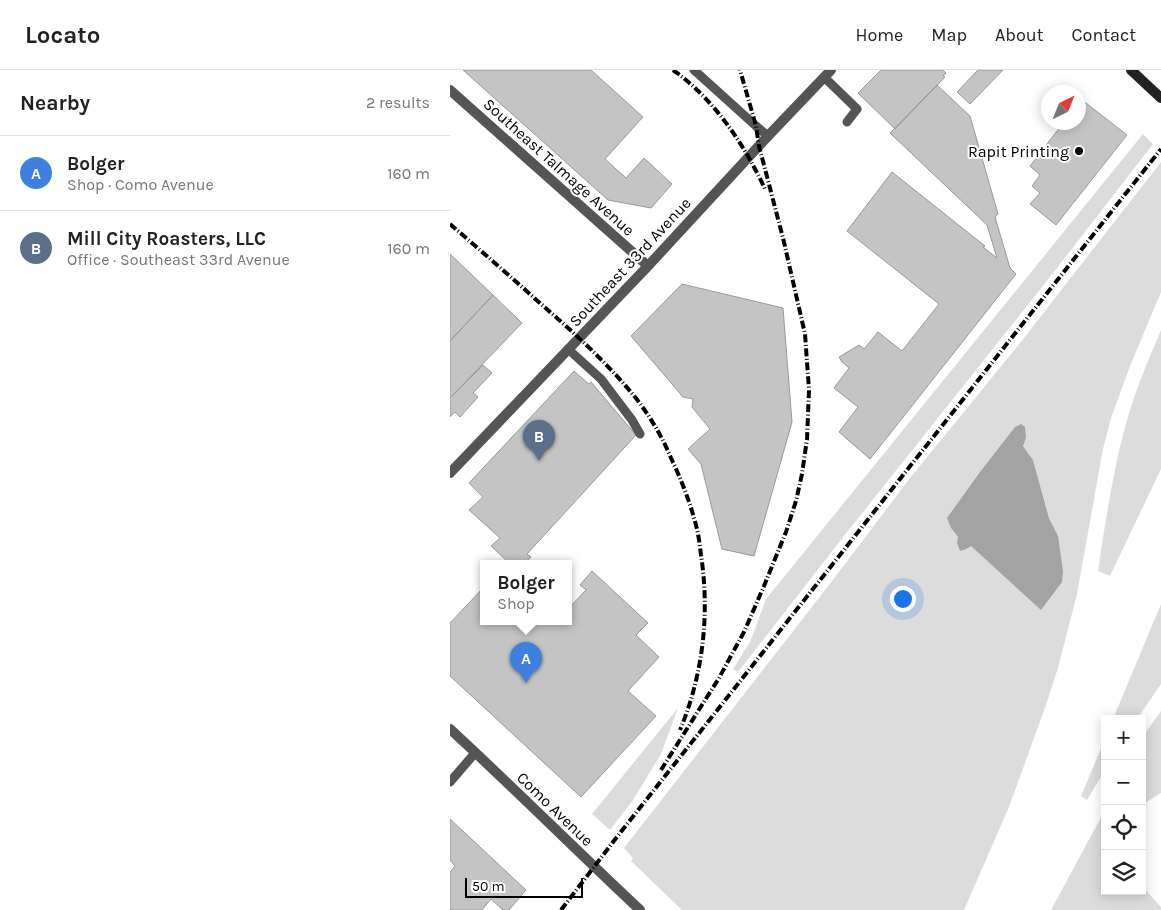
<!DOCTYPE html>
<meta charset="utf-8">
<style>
:root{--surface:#fff;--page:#f6f6f6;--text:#222;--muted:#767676;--line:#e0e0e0;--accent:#000}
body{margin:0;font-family:Karla,sans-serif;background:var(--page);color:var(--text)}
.controls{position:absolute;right:15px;bottom:15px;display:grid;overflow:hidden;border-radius:0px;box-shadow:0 2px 12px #0003}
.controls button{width:45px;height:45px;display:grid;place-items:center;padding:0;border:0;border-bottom:1px solid var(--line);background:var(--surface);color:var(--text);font:25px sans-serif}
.compass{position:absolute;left:591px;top:15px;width:45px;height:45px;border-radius:50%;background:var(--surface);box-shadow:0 2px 12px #0003;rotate:43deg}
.scale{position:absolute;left:15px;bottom:12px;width:118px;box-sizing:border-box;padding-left:5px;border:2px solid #000;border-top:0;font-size:14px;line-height:18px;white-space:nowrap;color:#000;-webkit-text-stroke:4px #fff;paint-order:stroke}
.you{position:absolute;left:452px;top:528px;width:18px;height:18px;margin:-12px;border:4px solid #fff;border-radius:50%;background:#1a73e8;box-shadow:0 0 0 8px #1a73e833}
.badge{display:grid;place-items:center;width:32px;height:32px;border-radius:50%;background:var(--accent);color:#fff;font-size:16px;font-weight:700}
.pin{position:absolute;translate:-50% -41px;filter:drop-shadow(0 1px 2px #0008)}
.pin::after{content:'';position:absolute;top:26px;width:18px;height:15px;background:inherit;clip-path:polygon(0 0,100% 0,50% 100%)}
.popup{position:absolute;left:30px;top:490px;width:92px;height:65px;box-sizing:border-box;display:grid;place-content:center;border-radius:0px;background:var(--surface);filter:drop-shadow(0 1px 4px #0005);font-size:16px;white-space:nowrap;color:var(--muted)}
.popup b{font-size:19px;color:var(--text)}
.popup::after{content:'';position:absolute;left:50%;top:100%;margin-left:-10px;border:10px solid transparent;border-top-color:var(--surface)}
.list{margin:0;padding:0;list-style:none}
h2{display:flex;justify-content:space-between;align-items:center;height:65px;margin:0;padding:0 20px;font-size:21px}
h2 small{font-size:16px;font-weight:400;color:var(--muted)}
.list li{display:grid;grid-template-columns:32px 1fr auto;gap:15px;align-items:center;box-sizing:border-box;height:75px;padding:0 20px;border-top:1px solid var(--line)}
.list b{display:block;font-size:19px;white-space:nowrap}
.list p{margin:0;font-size:16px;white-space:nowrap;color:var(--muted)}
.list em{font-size:16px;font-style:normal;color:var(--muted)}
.icon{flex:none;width:28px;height:28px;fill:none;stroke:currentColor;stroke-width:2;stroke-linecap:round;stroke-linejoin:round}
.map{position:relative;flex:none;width:711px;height:840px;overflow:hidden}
header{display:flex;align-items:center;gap:30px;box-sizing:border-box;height:70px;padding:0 25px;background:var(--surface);border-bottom:1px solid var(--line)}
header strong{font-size:24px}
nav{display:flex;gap:28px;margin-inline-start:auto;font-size:18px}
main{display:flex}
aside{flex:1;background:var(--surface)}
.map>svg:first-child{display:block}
</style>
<header>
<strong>Locato</strong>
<nav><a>Home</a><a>Map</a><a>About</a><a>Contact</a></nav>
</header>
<main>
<aside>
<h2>Nearby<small>2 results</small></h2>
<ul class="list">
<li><span class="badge" style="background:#3f7fe0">A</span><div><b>Bolger</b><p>Shop · Como Avenue</p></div><em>160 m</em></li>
<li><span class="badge" style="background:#5c6f8a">B</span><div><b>Mill City Roasters, LLC</b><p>Office · Southeast 33rd Avenue</p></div><em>160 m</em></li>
</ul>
</aside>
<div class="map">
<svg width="711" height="840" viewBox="0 0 711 840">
<rect width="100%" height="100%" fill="#fff"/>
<path fill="#dcdcdc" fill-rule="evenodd" d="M693 64 703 74 600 207 394 466 288 602 283 599 300 572 316 529Z
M711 92V222L680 296 661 348 653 379 627 524 608 598 596 635 559 737 514 840H232L181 791 183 788 174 778 379 515 460 408 570 273ZM573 376 583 390 599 448 608 466 520 476 508 467 501 458Z
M711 260V399L660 506 648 501C655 454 662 407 674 361 683 326 697 293 711 260Z
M711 534V614L687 649H663Z
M228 638 211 684 183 730 160 760 142 744Z
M711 641V723L692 735V668Z
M655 669V700L637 730 631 726Z
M655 740V821H692V816L711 837V840H601Z"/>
<path fill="#a3a3a3" d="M571 354 575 357 576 368 573 376 583 390 599 448 608 466 613 501 612 512 591 540 521 476 516 479 510 481 507 473 508 467 501 458 497 448 530 402 565 357Z"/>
<path fill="#c4c4c4" stroke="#999" d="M13 0H141L193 47 155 89 176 108 194 88 222 114 201 138 158 130Z
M431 0H493L496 3 493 6 495 7 445 59 408 23Z
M528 0H553L520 34 507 22Z
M487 15 520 46 548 144 545 147 560 198 566 204 420 389 389 362 408 337 384 318 399 298 392 292 389 287 409 275 414 279 428 262 452 281 489 234 397 161 442 102 535 176 533 177 547 188 537 155 440 63Z
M632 30 677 65 606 155 580 134 590 123 582 116 590 105 580 96 614 52H628V35Z
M0 184 43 225 0 271Z
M232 214 333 238 342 352 304 486 272 479 251 394 238 379 260 359 242 337 243 329 233 327 181 266Z
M43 225 72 253 0 328V271Z
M33 295 42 303 23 323 28 327 10 347 5 342 0 347V328Z
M124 301 139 314 141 312 186 365 77 484 81 487 74 494H60L41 476 50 468 19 440 33 427 19 413Z
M142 501 198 553 186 565 209 587 178 621 206 646 131 727 0 606V553L34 517V552H103L105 554 107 552H118V539L136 520 130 515Z
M0 749 76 820 59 840H53L41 829 32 840H0V802L5 796 0 790Z"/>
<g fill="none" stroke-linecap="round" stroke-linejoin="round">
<path stroke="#555" stroke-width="9" d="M244 0 306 56 318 66
M374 7 407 39 397 52
M118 279 151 309 182 350 190 364
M0 712 25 683"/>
<path stroke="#555" stroke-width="10" d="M0 20 198 196
M0 403 198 196 318 66 381 0"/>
<path stroke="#555" stroke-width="10" d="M0 659C64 718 126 780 190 840"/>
<path stroke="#222" stroke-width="10" d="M681 0 711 28"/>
<path stroke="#000" stroke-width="4" stroke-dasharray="8 2.5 1 2.5" stroke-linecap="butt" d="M223 0C264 29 294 74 315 119
M0 154C30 180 61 207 91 234 122 261 153 289 180 321 197 341 211 364 221 388 232 411 241 435 247 459 249 468 250 477 251 485 260 544 253 605 230 660
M211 700 269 608 294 562 314 516 336 462 346 431 352 404 357 369 359 320 355 264 333 168 309 76 306 56 290 0
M111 840 170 763 711 79"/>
</g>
<circle fill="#000" stroke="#fff" stroke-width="2" cx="629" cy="81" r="5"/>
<g text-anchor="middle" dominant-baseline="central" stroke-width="4" stroke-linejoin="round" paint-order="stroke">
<g font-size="16" fill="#000" stroke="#fff" text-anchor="end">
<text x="619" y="81">Rapit Printing</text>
</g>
<g font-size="16" fill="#000" stroke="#fff">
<text transform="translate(109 97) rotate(42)">Southeast Talmage Avenue</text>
<text transform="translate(180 192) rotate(-47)">Southeast 33rd Avenue</text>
<text transform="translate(105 739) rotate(44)">Como Avenue</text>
</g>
</g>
</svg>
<div class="controls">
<button>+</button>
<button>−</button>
<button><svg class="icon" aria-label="locate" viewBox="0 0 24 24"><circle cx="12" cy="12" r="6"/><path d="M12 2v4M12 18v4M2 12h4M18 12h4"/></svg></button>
<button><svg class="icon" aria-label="layers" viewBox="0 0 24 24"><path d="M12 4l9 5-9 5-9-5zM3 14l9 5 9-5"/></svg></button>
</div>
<svg class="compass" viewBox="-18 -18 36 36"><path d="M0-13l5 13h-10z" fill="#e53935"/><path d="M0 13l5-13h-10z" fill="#767676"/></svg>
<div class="scale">50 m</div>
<div class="you"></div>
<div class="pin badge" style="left:76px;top:613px;background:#3f7fe0">A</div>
<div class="popup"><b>Bolger</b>Shop</div>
<div class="pin badge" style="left:89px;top:391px;background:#5c6f8a">B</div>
</div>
</main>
